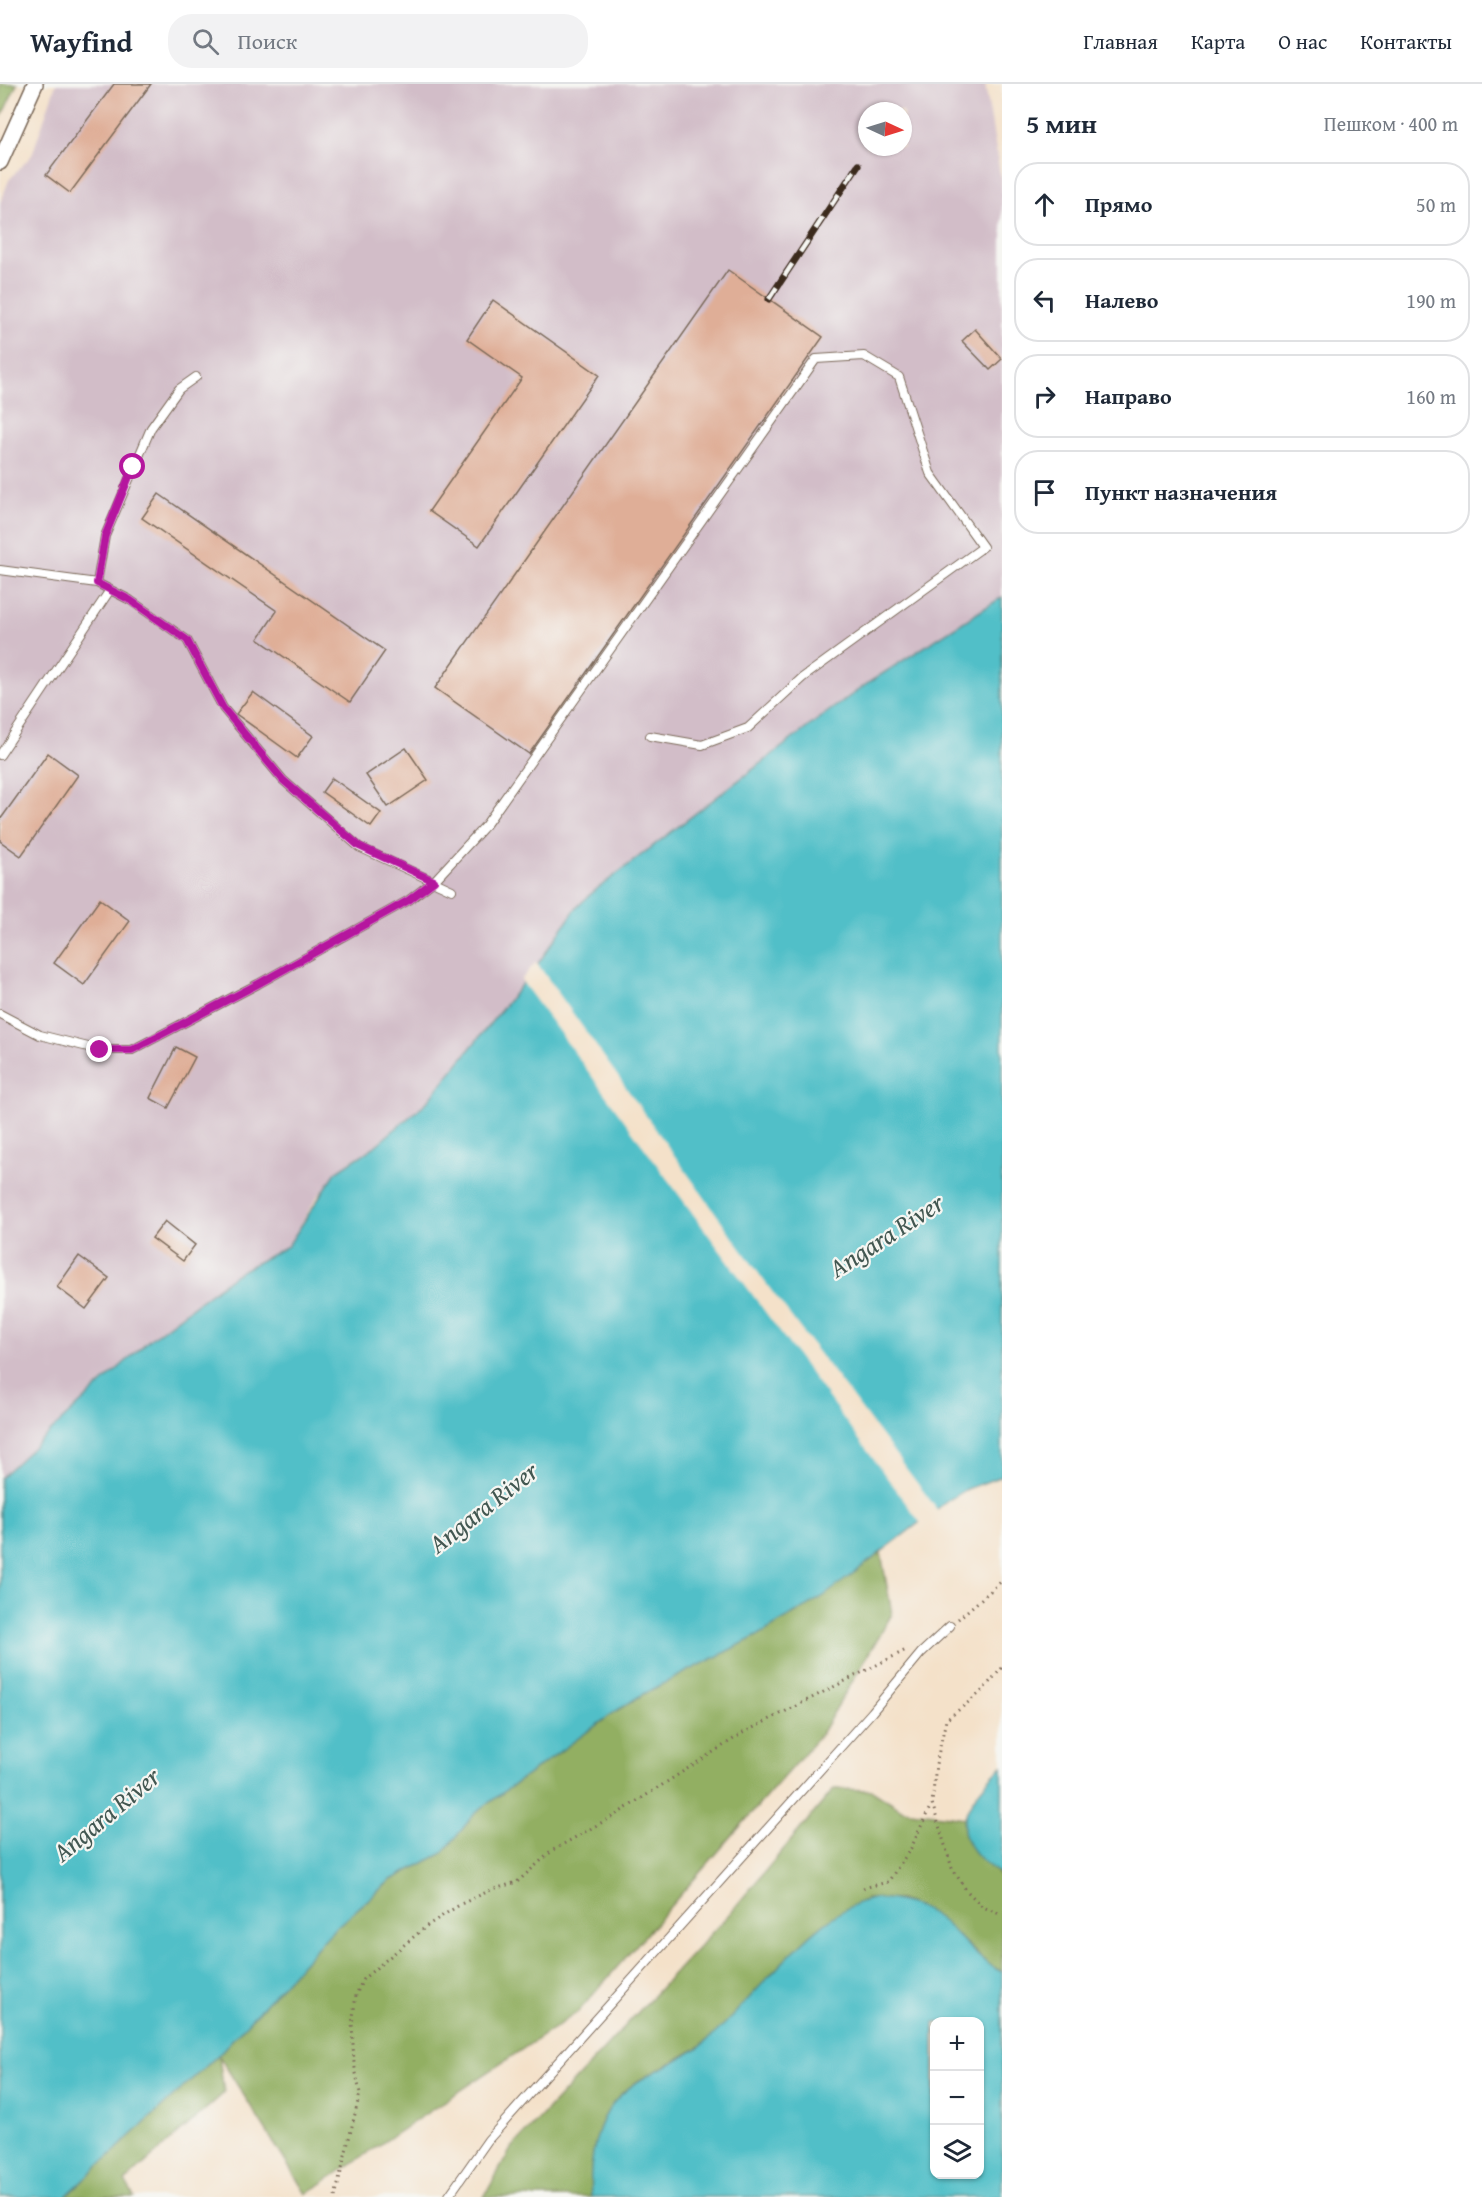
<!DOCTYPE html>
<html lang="ru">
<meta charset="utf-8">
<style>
:root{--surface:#fff;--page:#f2f2f3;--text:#1f2937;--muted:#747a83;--line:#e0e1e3}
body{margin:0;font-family:"Gentium Book Plus",serif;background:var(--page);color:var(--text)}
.controls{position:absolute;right:18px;bottom:18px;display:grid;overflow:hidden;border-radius:12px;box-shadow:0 2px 4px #0004}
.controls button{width:54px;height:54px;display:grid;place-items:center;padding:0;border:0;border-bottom:2px solid var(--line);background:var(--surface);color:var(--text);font:30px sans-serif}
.compass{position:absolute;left:858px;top:18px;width:54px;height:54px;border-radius:50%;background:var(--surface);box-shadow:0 2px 4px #0004;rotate:94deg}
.stop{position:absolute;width:18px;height:18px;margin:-14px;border:4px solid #b5179e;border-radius:50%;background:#fff}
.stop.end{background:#b5179e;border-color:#fff;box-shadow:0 2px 6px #0008}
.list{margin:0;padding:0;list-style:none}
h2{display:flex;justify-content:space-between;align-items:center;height:78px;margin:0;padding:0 24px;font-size:26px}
h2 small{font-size:20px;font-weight:400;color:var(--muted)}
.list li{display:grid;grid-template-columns:39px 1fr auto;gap:18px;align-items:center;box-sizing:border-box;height:84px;margin:0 12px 12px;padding:0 12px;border:2px solid var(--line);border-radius:24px}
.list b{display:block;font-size:22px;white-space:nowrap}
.list em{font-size:20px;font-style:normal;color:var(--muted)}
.icon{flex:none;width:33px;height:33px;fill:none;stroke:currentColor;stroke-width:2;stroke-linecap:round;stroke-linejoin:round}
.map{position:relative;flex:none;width:1002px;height:2113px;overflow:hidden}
header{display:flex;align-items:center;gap:36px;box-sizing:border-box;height:84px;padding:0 30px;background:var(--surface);border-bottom:2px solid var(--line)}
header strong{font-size:28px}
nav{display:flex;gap:33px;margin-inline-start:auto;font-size:21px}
.search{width:420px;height:54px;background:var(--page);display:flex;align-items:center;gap:15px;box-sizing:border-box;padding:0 21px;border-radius:24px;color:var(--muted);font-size:22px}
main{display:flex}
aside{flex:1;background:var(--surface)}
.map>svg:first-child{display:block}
</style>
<header>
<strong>Wayfind</strong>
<div class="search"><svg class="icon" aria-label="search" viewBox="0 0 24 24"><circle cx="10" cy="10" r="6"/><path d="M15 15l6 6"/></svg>Поиск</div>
<nav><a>Главная</a><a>Карта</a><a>О нас</a><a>Контакты</a></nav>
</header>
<main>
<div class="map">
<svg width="1002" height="2113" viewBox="0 0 1002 2113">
<rect width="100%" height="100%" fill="#f6f6f2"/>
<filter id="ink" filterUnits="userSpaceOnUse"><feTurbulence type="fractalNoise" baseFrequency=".0167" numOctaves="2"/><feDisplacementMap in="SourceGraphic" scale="12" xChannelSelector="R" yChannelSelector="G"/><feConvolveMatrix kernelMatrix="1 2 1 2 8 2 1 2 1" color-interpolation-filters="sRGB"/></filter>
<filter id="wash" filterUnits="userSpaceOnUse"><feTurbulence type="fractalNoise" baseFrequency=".008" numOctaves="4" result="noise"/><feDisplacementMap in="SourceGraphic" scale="24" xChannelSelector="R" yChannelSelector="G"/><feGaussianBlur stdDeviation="1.35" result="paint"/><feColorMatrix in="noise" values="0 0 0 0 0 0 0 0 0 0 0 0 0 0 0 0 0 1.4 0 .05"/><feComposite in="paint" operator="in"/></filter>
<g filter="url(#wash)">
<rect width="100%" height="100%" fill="#f4e1c9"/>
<path fill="#d2bdc8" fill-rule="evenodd" d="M56 0H985L1002 102V513L871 597 825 630 577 823 535 884 427 1018 373 1063 351 1077 317 1113 288 1162 236 1190 149 1256 0 1394V119L9 96 32 71ZM867 27H903V63H867Z"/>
<path fill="#92af62" stroke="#666c40" stroke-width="1.5" d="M0 0H17L0 36Z
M881 1469 892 1530 821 1650 578 1928 306 2110 219 1972 224 2009 125 2097 134 2113H65L218 1971 334 1845 391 1796 443 1769 476 1728 616 1627 643 1610 796 1529Z
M834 1705 872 1706 903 1726 965 1734C958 1764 992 1775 1002 1797V1888L988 1880 936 1832 901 1816 866 1815 801 1860 723 1944 696 1965 638 1997 621 2010 600 2043 593 2070 591 2113H484L511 2065 731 1828Z"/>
<path fill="#51bfc8" stroke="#467473" stroke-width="1.5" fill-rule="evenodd" d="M1002 513V1392L967 1405 950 1415 824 1512 759 1551 643 1610 616 1627 476 1728 443 1769 391 1796 334 1845 218 1971 65 2113H0V1394L149 1256 236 1190 288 1162 336 1088 374 1063 427 1018 535 884 577 823 593 808 825 630 871 597Z
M1002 1682V1791C943 1755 960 1722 1002 1682Z
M879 1814C900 1816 920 1821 937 1833 960 1850 975 1875 1002 1888V2113H591C589 2084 593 2050 609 2025 630 1993 670 1984 699 1963 748 1926 819 1817 879 1814ZM934 1938H980V2090H934Z"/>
<path fill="#f4e1c9" d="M536 878 767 1201 939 1428 922 1441 521 896Z"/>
<g id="blocks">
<path fill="#dfae97" d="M114 0H151L70 109 46 91Z
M728 186 823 253 529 670 435 604Z
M493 216 599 291 479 462 429 427 522 294 467 255Z
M975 245 1002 275 990 286 962 257Z
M159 410 385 567 350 618 258 555 277 527 142 434Z
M253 608 313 652 297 674 236 630Z
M406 664 428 696 388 723 366 691Z
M48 669 78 691 21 772 0 757V736Z
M332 694 381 729 371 743 322 708Z
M100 815 130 837 84 901 54 879Z
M176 963 195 973 168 1024 150 1014Z
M165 1137 195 1161 183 1177 152 1154Z
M79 1172 109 1194 86 1225 57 1203Z"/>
</g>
</g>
<g filter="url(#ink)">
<use href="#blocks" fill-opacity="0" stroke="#7c6a5a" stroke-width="1.5"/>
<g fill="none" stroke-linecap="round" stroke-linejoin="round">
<defs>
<path id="service" d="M0 486 97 499 130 516 187 556 223 624 283 696 359 763 452 806
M97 499 105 452 151 344 179 305 196 293
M0 671 110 506
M0 930 40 951 100 966H132L258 900 409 816 434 797 485 742 816 275 864 272 899 293 930 389 983 463 802 594 748 644 702 661 650 652
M448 2113 488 2056 872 1628 921 1569 950 1542"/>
<path id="minor" d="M0 78 35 0"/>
</defs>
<use href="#service" stroke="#7c6a5a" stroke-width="10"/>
<use href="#minor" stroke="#7c6a5a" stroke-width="18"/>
<path stroke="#7c6a5a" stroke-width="3" stroke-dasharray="1.5 4.5" stroke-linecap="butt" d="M958 1535 1002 1497
M1002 1584 980 1609 946 1636 936 1680 932 1719 952 1784 966 1806 983 1823 1002 1831
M863 1804 888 1798 911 1764 931 1721
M335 2113 360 2009 354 1979 352 1940 356 1911 363 1895 428 1841 461 1820 491 1806 517 1798 553 1766 620 1728 743 1649 908 1565"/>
<use href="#service" stroke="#fff" stroke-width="8"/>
<use href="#minor" stroke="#fff" stroke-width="15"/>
<defs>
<path id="rail" d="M769 215 858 81"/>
</defs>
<use href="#rail" stroke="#3b2a1e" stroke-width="7"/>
<use href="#rail" stroke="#f6f6f2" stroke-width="4.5" stroke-dasharray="14" stroke-linecap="butt"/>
</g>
</g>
<g fill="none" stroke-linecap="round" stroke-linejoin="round" filter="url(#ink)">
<path stroke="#b5179e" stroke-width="8" d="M100 966H132L258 900 409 816 434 797 359 762 283 696 223 624 187 556 130 516 97 499 105 452 133 383"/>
</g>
<g text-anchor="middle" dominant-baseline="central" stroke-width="4.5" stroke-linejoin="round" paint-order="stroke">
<g font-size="26" font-style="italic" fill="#425751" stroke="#f6f6f2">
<text transform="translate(886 1151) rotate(-33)">Angara River</text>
<text transform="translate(483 1423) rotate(-38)">Angara River</text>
<text transform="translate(106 1730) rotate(-40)">Angara River</text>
</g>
</g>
</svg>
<div class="controls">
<button>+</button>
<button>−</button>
<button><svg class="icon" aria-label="layers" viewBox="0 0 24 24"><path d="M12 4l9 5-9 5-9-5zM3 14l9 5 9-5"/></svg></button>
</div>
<svg class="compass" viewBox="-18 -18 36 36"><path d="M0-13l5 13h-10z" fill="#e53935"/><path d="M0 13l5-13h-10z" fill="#747a83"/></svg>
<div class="stop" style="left:133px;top:383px"></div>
<div class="stop end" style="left:100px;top:966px"></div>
</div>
<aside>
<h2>5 мин<small>Пешком · 400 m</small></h2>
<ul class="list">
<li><svg class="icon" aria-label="ahead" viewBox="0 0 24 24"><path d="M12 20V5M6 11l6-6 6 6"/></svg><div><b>Прямо</b></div><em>50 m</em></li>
<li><svg class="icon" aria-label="left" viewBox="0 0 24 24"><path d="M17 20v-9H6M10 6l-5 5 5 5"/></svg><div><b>Налево</b></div><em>190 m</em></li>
<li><svg class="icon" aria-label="right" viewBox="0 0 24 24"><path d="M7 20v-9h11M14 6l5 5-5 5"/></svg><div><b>Направо</b></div><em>160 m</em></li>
<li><svg class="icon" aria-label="arrive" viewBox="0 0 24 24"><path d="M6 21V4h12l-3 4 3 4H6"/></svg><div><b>Пункт назначения</b></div></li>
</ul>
</aside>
</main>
